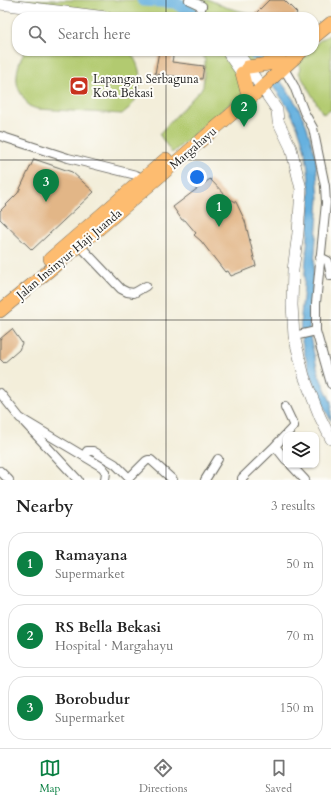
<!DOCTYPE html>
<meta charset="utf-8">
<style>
:root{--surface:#fff;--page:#f2f2f2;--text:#222;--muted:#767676;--line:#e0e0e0;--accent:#0b8043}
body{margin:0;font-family:Cardo,serif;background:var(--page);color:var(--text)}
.controls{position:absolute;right:12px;bottom:12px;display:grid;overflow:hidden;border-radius:8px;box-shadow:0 1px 3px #0004}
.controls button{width:36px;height:36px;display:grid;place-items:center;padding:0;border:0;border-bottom:1px solid var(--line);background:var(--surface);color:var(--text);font:20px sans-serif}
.you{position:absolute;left:197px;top:177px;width:14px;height:14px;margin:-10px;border:3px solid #fff;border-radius:50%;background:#1a73e8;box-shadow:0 0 0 6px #1a73e833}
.badge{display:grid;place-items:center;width:26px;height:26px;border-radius:50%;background:var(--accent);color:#fff;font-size:13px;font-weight:700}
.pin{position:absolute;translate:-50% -33px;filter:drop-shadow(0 1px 2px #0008)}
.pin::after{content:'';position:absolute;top:21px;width:14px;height:12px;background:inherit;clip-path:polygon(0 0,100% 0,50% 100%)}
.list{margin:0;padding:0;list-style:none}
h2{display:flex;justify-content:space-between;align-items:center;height:52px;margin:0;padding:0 16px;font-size:17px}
h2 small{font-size:13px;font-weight:400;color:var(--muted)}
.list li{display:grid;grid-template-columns:26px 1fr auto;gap:12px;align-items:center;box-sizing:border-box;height:64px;margin:0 8px 8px;padding:0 8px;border:1px solid var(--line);border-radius:16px}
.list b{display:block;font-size:15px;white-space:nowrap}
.list p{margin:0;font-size:13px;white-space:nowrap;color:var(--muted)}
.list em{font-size:13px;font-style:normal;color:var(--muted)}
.icon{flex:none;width:22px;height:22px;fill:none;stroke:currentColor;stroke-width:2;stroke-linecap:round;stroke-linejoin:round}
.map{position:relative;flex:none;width:331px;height:480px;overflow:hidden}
.search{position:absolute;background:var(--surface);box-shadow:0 1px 3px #0004;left:12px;right:12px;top:12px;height:44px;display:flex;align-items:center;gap:10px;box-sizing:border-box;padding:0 14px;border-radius:16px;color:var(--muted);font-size:15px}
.sheet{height:268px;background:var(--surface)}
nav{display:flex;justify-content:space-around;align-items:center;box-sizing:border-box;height:56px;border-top:1px solid var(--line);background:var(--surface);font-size:11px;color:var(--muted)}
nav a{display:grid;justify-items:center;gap:2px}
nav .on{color:var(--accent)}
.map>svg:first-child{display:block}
</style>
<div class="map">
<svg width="331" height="480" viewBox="0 0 331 480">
<rect width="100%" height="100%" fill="#fdfcf7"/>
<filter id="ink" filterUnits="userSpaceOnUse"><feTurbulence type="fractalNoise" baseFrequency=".025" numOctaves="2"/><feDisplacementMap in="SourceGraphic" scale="8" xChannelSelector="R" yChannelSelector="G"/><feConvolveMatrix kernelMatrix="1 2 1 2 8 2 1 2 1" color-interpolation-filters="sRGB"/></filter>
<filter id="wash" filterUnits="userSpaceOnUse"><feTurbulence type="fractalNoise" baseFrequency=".012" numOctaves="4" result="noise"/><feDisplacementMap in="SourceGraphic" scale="16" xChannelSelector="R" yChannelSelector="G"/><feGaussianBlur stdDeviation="0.9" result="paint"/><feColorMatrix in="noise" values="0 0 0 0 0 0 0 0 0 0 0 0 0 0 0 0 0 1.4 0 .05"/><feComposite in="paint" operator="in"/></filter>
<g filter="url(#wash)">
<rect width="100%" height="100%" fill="#f3eeda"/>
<path fill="#b2ca6f" stroke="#677346" d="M0 0H210L225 7 248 13 250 17H106Z
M331 34V110L323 114 299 73 301 68 297 62 311 51H314V47L319 41Z
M26 51H129C142 66 145 89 131 106 129 109 125 111 122 114L37 109 29 106C26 101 22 96 19 90 14 79 18 60 26 51Z
M200 51H295L282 62 248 67 247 92 231 103 172 153 159 134 203 87 205 60Z"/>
<path fill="#66b1df" stroke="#41667e" d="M278 77 297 105 306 124 316 158 319 199 309 333 319 375 331 402V421C319 398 304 361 301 335 299 322 303 301 304 287 307 231 319 171 294 119 288 106 279 94 270 83Z"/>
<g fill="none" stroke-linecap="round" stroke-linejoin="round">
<path stroke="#66b1df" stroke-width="13" d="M143 0 175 2 198 17
M252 51 257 55"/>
</g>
<g id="blocks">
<path fill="#e2b687" d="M269 0H284L297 13 294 17H252Z
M159 51H174L172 62 204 66 202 79 155 74Z
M34 159 72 172 94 192 32 250 0 219V211L18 193Z
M210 179 228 198 236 202 245 221 256 266 231 276 228 271 225 272 201 241 194 235 196 233 185 220H182L173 207Z
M12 329 22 343 19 350 4 363 0 359V339Z"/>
</g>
</g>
<g filter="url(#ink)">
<use href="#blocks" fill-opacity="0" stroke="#67665e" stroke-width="1"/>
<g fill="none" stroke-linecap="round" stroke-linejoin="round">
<defs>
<path id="minor" d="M189 0 202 6 198 17
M283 67 294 86 304 112 313 128 325 186 326 203 316 303V331L331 384
M0 136 68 158 136 175 140 177 144 183
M84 250 121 289 127 292 134 293 146 286
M320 257 328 261 331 276
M294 336 316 331
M0 393 20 418 102 467 106 472 105 480
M285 407 294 426 275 446 286 460
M25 423 78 480
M84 456 87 451H93L115 464 129 478 146 461 148 460H151L173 480
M291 465 305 480
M0 471 9 480
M205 480 218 459
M242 480V478L275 446"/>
<path id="tertiary" d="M0 4 106 17
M228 51 230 56 246 79
M237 51 277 110 278 121 291 148 301 189 298 233 293 270 292 305 294 336 304 376 320 417 331 439"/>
<path id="primary" d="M314 37 331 23
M248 67 282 62
M242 73 247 92
M50 259 166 159
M0 311 80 245 256 93 302 51"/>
</defs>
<use href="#minor" stroke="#67665e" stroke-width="10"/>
<use href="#tertiary" stroke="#67665e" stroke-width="12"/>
<use href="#primary" stroke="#67665e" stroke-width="14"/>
<use href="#minor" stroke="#fff" stroke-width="8"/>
<use href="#tertiary" stroke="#fff" stroke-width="11"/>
<use href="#primary" stroke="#fdbc6f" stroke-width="13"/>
</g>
</g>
<path fill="none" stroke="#1c1c1c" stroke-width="1" stroke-opacity="0.55" d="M166 0V17M166 51V480M0 160H331M0 320H331"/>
<defs>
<symbol id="stadium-square" viewBox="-11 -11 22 22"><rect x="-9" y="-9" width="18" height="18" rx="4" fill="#c8321e" stroke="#fdfcf7"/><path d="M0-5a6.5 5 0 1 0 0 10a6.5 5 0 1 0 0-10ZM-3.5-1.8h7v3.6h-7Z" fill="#fff"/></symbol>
</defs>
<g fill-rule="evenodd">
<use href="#stadium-square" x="68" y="75" width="22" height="22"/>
</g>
<g text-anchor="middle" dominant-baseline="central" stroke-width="4" stroke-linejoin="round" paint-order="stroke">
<g font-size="12" fill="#1c1c1c" stroke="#fdfcf7" text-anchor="start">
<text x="93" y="79">Lapangan Serbaguna<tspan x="93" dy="14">Kota Bekasi</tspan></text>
</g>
<g font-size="12" fill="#1c1c1c" stroke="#fdfcf7">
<text transform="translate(193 148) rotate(-41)">Margahayu</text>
<text transform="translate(69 254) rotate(-40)">Jalan Insinyur Haji Juanda</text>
</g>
</g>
</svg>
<div class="controls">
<button><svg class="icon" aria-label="layers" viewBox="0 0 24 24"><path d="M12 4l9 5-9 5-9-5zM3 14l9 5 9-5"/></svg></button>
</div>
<div class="you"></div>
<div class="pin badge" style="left:219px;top:227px">1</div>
<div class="pin badge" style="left:244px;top:127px">2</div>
<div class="pin badge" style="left:46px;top:202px">3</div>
<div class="search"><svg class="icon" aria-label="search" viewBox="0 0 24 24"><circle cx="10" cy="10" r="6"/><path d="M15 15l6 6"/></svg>Search here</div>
</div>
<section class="sheet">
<h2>Nearby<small>3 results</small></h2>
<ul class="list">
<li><span class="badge">1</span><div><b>Ramayana</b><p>Supermarket</p></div><em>50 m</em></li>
<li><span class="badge">2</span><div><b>RS Bella Bekasi</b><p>Hospital · Margahayu</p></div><em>70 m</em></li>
<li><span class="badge">3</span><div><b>Borobudur</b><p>Supermarket</p></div><em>150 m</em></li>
</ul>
</section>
<nav>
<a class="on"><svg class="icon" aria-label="map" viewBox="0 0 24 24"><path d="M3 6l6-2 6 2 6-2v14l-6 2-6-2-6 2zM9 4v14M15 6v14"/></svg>Map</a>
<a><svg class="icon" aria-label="directions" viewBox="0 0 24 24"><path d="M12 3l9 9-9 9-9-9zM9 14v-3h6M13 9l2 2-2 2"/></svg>Directions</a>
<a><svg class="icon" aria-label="saved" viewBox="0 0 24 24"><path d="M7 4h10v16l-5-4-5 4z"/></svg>Saved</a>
</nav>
